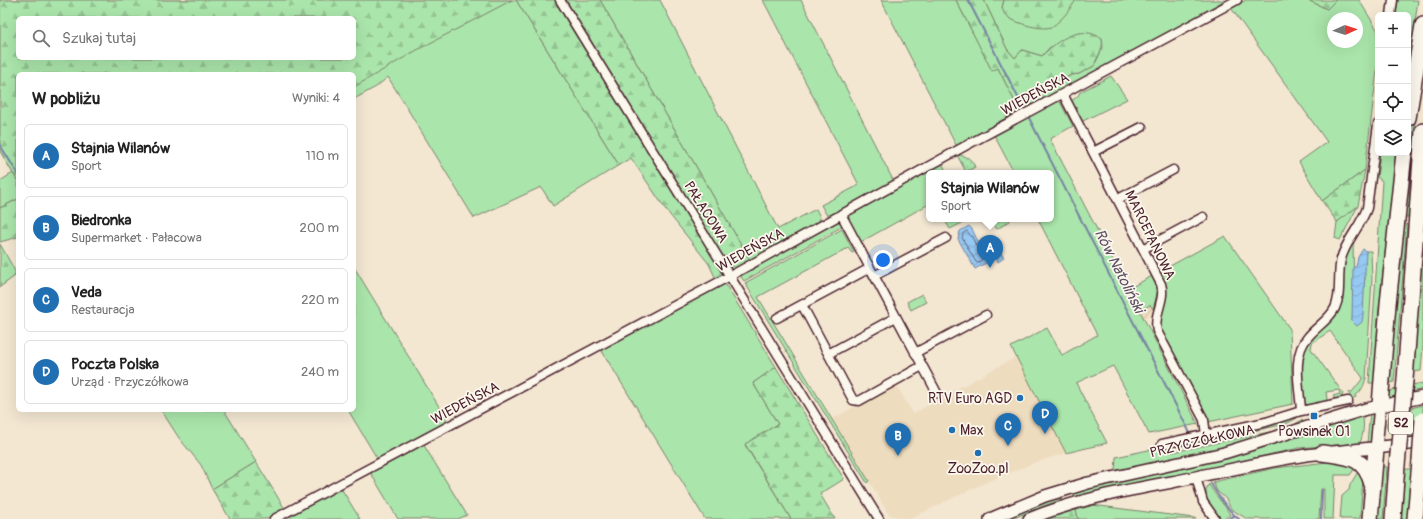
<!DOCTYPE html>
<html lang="pl">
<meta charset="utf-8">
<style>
:root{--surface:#fff;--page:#f6f6f6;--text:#222;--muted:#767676;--line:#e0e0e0;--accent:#1f6fb2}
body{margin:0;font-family:Pangolin,sans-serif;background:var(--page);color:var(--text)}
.controls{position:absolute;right:12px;top:12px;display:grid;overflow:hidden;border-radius:6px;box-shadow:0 4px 16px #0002}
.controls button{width:36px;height:36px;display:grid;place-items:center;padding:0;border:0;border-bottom:1px solid var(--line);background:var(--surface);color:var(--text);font:20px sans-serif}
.compass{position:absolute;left:1327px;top:12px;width:36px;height:36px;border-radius:50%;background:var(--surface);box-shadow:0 4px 16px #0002;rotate:87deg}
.you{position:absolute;left:883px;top:260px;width:14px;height:14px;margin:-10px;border:3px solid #fff;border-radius:50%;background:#1a73e8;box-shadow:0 0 0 6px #1a73e833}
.badge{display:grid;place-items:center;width:26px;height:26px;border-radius:50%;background:var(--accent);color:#fff;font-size:13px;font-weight:700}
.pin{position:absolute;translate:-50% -33px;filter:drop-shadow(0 1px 2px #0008)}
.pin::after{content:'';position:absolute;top:21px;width:14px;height:12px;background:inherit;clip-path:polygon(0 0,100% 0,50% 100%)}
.popup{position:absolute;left:926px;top:170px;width:128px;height:52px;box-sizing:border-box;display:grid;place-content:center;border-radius:6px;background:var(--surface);filter:drop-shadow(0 1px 3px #0005);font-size:13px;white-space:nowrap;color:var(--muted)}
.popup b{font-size:15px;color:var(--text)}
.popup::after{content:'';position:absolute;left:50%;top:100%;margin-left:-8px;border:8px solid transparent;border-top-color:var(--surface)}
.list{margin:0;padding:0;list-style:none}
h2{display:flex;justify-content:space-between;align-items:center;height:52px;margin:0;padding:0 16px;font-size:17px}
h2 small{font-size:13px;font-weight:400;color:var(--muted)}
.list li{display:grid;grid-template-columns:26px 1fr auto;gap:12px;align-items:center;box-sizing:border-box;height:64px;margin:0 8px 8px;padding:0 8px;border:1px solid var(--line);border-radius:6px}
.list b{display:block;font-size:15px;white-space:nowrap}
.list p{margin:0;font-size:13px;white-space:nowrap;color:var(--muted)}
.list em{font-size:13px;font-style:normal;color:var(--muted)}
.icon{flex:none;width:22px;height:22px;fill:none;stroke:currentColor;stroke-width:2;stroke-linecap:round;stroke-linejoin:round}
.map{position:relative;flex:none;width:1423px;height:519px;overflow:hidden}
.search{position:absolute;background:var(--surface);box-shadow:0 4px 16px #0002;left:16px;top:16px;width:340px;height:44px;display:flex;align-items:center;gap:10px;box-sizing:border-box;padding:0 14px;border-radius:6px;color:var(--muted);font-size:15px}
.panel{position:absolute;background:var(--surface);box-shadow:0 4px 16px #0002;left:16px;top:72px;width:340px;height:340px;border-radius:6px}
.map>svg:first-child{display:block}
</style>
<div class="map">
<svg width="1423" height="519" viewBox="0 0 1423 519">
<defs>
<pattern id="industrial-furrows" width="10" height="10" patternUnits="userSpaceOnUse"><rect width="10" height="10" fill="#eedcbf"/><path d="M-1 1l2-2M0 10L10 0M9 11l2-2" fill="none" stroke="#cebca4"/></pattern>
<pattern id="forest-firs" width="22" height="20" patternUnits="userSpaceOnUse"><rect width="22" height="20" fill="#aae5ab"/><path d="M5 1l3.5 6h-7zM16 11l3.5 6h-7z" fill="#94c493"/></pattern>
<pattern id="garden-dots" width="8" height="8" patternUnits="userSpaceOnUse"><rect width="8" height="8" fill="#aae5ab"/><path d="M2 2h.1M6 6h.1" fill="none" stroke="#94c493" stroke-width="1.8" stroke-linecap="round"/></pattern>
<pattern id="water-waves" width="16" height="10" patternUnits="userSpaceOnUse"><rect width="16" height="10" fill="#95c8f2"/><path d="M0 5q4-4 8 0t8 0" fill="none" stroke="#82abd0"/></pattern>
</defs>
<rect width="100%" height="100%" fill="#f3e7d2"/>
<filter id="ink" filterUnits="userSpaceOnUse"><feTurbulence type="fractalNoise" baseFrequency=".025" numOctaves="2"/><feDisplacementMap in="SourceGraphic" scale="8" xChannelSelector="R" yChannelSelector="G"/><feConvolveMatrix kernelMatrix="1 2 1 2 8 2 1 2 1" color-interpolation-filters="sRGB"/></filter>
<g filter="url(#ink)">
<path fill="#eedcbf" d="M1016 357 1066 453 1034 463 989 481 909 519 889 515 832 419 896 384 913 414 942 397 940 393 944 391 946 395Z"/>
<path fill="url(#industrial-furrows)" d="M1150 305 1153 309 1151 315 1143 319 1139 311Z"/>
<path fill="#aae5ab" stroke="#7a826b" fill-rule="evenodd" d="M0 0H516L619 165 553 206 541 187 474 218 388 77 376 87 354 99V74H18V199L0 208V181L13 173 0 151ZM18 18H354V58H18Z
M600 0H660L778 229 816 209 820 217 819 222 750 260Z
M763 0H801L894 182 831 216 826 214 821 205 859 185Z
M881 0H956L992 70 998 68 1020 112 1002 120 957 147Z
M984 0H1004L1002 8C1041 28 1046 41 1076 0H1225L1134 52 1042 100 1041 93 1071 75 1079 74 1094 66 1103 47 1102 39 1050 47 1042 56 1022 50 1015 58 1007 49Z
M1246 0H1308L1327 9 1336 0H1359L1378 31V62L1365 170 1322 201 1299 162 1327 142 1231 8ZM1333 18H1357V42H1333Z
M1398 0H1418L1408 74V15H1396Z
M1111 76 1127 99 1081 122 1070 102 1078 96 1080 92Z
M1059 100 1073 126 1050 139 1128 289 1152 276 1158 290 1153 309 1150 305 1140 311 1198 424 1149 434 1113 366 1076 383 1107 443 1066 453 1011 347 1047 328 1062 355 1097 335 1038 219H1051V173H1014L994 135 997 132Z
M1414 103 1416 104 1408 217H1402L1404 223 1407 225 1394 382 1388 384 1404 185Z
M1380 153H1396L1378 319 1375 383H1369L1382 181 1377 177Z
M942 163 947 173H929V204L859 243 846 216Z
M1358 206 1340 240 1335 238 1337 222Z
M944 219H970L950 229Z
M835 221 839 222 843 226 744 281 739 274Z
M1423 222V346L1421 371 1411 372Z
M842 229 854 252 852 253 848 248 758 297 869 481 867 483 745 283Z
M1225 236 1290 329 1293 404 1208 422 1158 325 1159 272Z
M1353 243 1354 293 1352 321 1365 279 1364 264 1366 251H1371L1372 279 1366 378C1364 385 1362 391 1356 395V397L1351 399 1349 392H1352L1363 378 1330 331 1312 343 1311 349 1343 393 1341 399H1335L1333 396 1340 394 1339 390 1326 392 1327 399 1324 403 1307 405C1301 400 1302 390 1302 382 1300 347 1306 346 1329 322 1333 317 1338 313 1340 308 1346 292 1338 252 1353 243Z
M354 267 449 423 378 460 348 410H354Z
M724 282 776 367 753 383 778 424 745 445 791 519H705L600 348Z
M922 294 926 302 911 310 907 302Z
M1423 383V389L1388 398 1387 392 1401 387Z
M1423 405V434C1410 437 1391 442 1386 426L1389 416 1403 410Z
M161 410H224L256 462 212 489 201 465 179 438Z
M1370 412H1373L1371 443H1367Z
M1362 415C1365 424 1363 435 1360 443L1299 448 1074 499V490L1250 451Z
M1292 417 1293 419 1297 418 1286 424 1177 447 1170 445Z
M1302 420 1303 421 1293 427 1238 445 1115 472 1116 457 1162 447 1173 452 1288 428Z
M423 444 467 515 458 519H398L370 472Z
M1345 460 1355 468 1350 475H1335L1333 519H1324V489H1321L1319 519H1247L1231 509 1226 499 1217 491 1213 482 1275 468Z
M1379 466 1387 467 1383 519H1375Z
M1414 468 1410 519H1399L1403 470Z
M1359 470 1363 480 1360 517 1359 519H1340L1342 496 1349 490 1350 485Z
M1209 484C1214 495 1224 503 1230 515L1224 519H1219C1210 510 1201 495 1209 484Z
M341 488 360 519H292L290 516Z
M1065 496 1062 499 1011 519H999L1024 508Z
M1092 505 1194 518 1196 519H1078L1076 510Z"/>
<path fill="url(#forest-firs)" stroke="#7a826b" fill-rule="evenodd" d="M0 0H512L417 50 354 87V74H18V182L0 151ZM18 18H354V58H18Z
M516 0H557L725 274 716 279 709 264 666 210 631 158 619 165Z
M564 0H600L750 260 730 271Z
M956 0H984L1007 49 1015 58 1022 50 1042 56C1057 40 1082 23 1102 39 1104 51 1097 55 1094 66L1079 74 1071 75 1041 93 1042 100 1020 112 998 68 992 71Z
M1004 0H1076C1070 9 1063 19 1053 26 1044 32 1015 23 1006 16 1004 14 1003 10 1002 8Z
M1308 0H1336L1327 9Z
M1365 170 1358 206 1337 222 1322 201Z
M18 199V237L0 242V208Z
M0 244 15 271V276L0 287Z
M776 367 844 479 820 494 835 519H791L745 444 778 424 753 383Z
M256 462 285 509 267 519H230L212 489Z
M1076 510 1078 519H1046Z"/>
<path fill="url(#garden-dots)" stroke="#7a826b" d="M957 155C967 156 971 158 975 167L966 172Z
M995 219H1009L1010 221 997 229 991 221Z"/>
<path fill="url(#water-waves)" stroke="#7784a2" d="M969 226 972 229 988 262 975 269 958 239 960 231Z
M993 239 1004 258 998 262 987 242Z
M1363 249 1366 251 1363 315 1362 322 1357 326 1352 321 1353 267H1356L1358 257Z"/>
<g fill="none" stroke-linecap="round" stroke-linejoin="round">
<path stroke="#68637b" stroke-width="1" d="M967 231 973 239 982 259 978 263 976 262 962 238 963 234Z"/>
<path stroke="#7784a2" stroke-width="2" d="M968 0 1024 109
M1029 118 1190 433
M0 145 18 174
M1211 483C1214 491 1233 516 1239 519
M1228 519 1234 516
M1321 519 1322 490"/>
<defs>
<path id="street" d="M560 0 879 519
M1391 15 1393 0
M1063 94 1161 284C1166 300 1153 314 1157 331L1204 420 1206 435
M1093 152 1142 127
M1118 199 1173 170
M841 214 937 393
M1143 249 1203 217
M874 276 946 238
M802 305 853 400 859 401 922 366
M777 318 870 268
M915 353 986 315
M828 354 896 317
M1301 411C1300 389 1291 355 1308 337 1316 327 1329 320 1335 308 1342 293 1337 275 1341 259 1346 240 1361 226 1367 208L1378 124
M1162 444 1266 422 1301 411 1348 401
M1196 477 1203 502 1215 519
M274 519 730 276 967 145 1237 0"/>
<path id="secondary" d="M1376 449 1380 405
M990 519 1045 496 1088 483 1224 453 1366 409 1423 397
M1029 519C1075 500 1123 491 1172 482 1217 473 1261 462 1306 455 1345 450 1384 448 1423 442"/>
<path id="highway" d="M1408 118 1423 25
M1405 380 1423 131
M1380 405 1388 304 1404 153
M1322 453C1347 457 1364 455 1372 484
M1370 519 1376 449
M1393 519 1397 465
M1415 519 1420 461"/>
</defs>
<use href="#street" stroke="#4a1f2b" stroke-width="11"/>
<use href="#secondary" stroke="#4a1f2b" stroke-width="14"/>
<use href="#highway" stroke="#4a1f2b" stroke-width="18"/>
<use href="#street" stroke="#fbf7ec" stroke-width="8"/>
<use href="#secondary" stroke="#fbf7ec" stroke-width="11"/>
<use href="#highway" stroke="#fbf7ec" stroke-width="15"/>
<defs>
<path id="highway-bridge" d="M1420 461 1423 420
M1397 465 1405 380"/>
</defs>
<use href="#highway-bridge" stroke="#4a1f2b" stroke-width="18" stroke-linecap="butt"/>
<use href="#highway-bridge" stroke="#fbf7ec" stroke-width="15"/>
</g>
</g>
<g fill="#1f6fb2" stroke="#fbf7ec" stroke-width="1.5">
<circle cx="1020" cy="398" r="4"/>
<rect x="1310" y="412" width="8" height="8" rx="2"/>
<circle cx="952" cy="430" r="4"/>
<circle cx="978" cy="453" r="4"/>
</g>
<g text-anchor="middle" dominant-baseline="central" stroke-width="3.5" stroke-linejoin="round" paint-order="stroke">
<rect fill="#fbf7ec" stroke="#7f6065" stroke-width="1" x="1389" y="412" width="24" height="22" rx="3"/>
<g font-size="13" font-weight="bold" fill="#4a1f2b">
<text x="1401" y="423">S2</text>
</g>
<g font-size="14" fill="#4a1f2b" stroke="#fbf7ec">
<text transform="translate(1035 94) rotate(-28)">WIEDEŃSKA</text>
<text transform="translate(706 212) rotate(58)">PAŁACOWA</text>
<text transform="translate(1150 235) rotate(64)">MARCEPANOWA</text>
<text transform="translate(750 250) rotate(-29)">WIEDEŃSKA</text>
<text transform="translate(465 403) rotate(-28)">WIEDEŃSKA</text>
<text transform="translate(1202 441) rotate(-13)">PRZYCZÓŁKOWA</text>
</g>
<g font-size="14" fill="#4a1f2b" stroke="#fbf7ec">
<text x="1012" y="398" text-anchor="end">RTV Euro AGD</text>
<text x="960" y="430" text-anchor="start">Max</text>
<text x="1314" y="431">Powsinek 01</text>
<text x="978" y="468">ZooZoo.pl</text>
</g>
<g font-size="15" font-style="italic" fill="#605267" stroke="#fbf7ec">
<text transform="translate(1119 271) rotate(63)">Rów Natoliński</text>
</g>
</g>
</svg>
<div class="controls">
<button>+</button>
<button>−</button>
<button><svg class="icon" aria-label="locate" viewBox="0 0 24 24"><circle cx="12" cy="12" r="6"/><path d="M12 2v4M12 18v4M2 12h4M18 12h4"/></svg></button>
<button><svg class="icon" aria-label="layers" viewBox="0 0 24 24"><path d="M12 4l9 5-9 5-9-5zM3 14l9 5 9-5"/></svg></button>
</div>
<svg class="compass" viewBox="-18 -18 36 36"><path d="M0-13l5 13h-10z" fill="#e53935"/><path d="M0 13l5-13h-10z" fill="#767676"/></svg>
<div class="you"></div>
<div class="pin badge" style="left:990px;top:268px">A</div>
<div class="popup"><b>Stajnia Wilanów</b>Sport</div>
<div class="pin badge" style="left:898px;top:456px">B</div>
<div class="pin badge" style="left:1008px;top:446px">C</div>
<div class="pin badge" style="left:1045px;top:434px">D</div>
<div class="search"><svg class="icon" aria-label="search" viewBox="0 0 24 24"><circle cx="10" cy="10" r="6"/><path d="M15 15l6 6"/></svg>Szukaj tutaj</div>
<section class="panel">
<h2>W pobliżu<small>Wyniki: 4</small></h2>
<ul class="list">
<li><span class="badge">A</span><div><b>Stajnia Wilanów</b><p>Sport</p></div><em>110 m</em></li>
<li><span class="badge">B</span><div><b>Biedronka</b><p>Supermarket · Pałacowa</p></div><em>200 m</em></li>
<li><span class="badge">C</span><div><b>Veda</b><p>Restauracja</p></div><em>220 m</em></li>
<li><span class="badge">D</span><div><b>Poczta Polska</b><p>Urząd · Przyczółkowa</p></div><em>240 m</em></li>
</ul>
</section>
</div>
